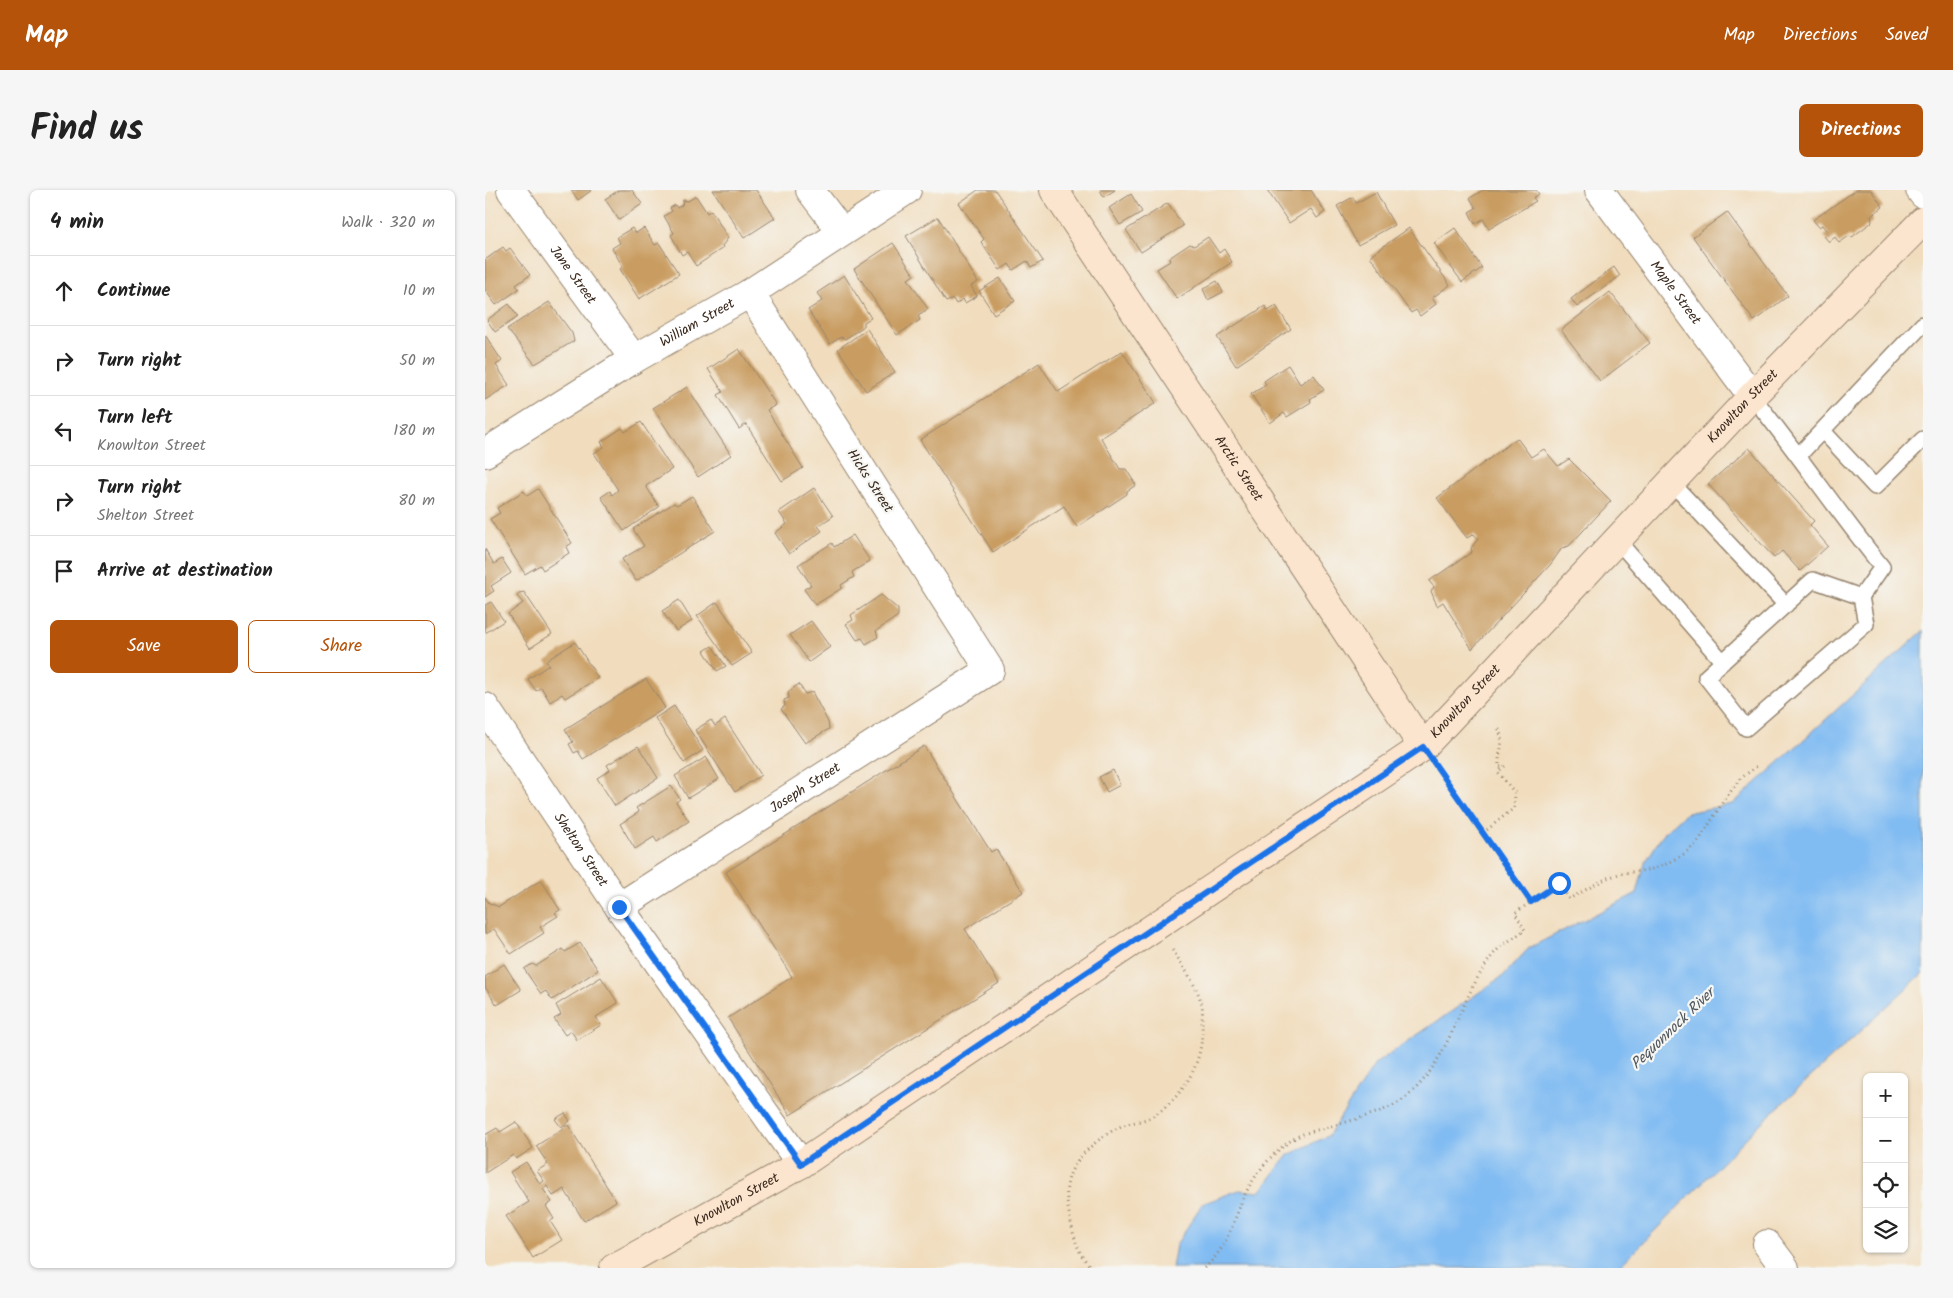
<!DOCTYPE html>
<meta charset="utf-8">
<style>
:root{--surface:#fff;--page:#f6f6f6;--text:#222;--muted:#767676;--line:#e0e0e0;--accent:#b45309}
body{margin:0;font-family:Kalam,sans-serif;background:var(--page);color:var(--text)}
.controls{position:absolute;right:15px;bottom:15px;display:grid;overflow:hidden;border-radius:8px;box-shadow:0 1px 4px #0004}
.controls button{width:45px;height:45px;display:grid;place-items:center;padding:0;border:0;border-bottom:1px solid var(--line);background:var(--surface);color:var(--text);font:25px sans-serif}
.stop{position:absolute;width:15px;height:15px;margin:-11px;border:4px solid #1a73e8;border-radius:50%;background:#fff}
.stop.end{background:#1a73e8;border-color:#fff;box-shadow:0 1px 5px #0008}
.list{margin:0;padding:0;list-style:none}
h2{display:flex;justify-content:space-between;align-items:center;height:65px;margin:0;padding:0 20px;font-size:21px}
h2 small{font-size:16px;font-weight:400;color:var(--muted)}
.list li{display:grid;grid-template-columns:32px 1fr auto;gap:15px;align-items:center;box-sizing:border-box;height:70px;padding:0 20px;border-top:1px solid var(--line)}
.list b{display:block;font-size:19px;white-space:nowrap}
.list p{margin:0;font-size:16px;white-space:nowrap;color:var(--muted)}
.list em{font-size:16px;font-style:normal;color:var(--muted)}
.actions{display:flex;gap:10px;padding:15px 20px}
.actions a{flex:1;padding:11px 0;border:1px solid var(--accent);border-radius:8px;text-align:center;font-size:18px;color:var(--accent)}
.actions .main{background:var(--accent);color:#fff}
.icon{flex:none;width:28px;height:28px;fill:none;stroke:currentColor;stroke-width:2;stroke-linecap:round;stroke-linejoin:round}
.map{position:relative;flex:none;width:1438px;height:1078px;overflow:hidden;border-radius:8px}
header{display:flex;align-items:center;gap:30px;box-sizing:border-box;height:70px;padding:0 25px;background:var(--accent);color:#fff}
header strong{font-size:24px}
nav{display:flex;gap:28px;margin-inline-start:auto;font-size:18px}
.intro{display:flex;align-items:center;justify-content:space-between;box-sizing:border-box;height:120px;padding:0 30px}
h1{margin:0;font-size:35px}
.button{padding:12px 22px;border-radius:8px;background:var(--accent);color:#fff;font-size:18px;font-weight:700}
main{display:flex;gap:30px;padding:0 30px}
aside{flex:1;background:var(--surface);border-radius:8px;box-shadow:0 1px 4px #0004}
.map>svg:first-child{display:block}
</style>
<header>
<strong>Map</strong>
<nav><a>Map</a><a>Directions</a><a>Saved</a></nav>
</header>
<div class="intro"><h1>Find us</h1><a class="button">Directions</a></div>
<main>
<aside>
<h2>4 min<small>Walk · 320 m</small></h2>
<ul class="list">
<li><svg class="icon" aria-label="ahead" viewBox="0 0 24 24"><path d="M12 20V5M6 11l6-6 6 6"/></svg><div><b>Continue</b></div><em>10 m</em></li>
<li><svg class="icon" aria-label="right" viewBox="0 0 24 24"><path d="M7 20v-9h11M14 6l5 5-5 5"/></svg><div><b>Turn right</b></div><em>50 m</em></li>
<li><svg class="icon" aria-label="left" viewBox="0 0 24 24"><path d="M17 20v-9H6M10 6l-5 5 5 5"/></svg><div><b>Turn left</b><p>Knowlton Street</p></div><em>180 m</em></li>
<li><svg class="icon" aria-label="right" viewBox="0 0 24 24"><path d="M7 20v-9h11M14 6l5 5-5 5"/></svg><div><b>Turn right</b><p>Shelton Street</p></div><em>80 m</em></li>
<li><svg class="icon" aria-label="arrive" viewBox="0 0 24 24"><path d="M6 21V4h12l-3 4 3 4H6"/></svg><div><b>Arrive at destination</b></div></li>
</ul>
<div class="actions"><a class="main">Save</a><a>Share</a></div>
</aside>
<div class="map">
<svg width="1438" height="1078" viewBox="0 0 1438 1078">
<rect width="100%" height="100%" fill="#f6f6f2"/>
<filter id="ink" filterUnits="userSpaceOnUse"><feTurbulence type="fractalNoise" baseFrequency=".02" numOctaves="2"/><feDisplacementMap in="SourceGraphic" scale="10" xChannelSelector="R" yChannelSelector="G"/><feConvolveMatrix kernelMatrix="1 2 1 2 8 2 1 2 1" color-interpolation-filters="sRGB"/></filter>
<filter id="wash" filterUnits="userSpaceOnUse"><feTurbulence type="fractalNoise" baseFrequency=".0096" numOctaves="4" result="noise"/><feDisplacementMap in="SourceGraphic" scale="20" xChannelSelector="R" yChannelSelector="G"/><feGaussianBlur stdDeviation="1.12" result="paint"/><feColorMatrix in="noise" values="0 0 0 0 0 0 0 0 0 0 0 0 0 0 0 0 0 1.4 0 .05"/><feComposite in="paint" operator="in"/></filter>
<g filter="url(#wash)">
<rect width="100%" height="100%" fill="#f1ddbe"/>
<path fill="#80bbf2" stroke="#5e7288" d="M1438 441V783L1274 935 1133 1078H687L691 1055 717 1014 754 1000 775 1002 803 965 843 946 890 874 1018 786 1044 758 1152 703 1160 673 1178 644 1201 623 1248 614Z"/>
<g id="blocks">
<path fill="#c99d62" d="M86 0H107L93 10Z
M134 0H147L157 14 134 30 120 9Z
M228 0H271L290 28 259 48Z
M493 0H510L558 71 546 78 542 71 528 80 524 74 515 80 496 52 499 49 474 13Z
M615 0H630L619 7Z
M782 0H826L840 22 832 28 826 19 804 33Z
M998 0H1051L1054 4 1048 8 1051 11 1004 39 998 29 990 34 984 22 991 18 985 8Z
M1371 0H1386L1398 17 1386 26 1387 32 1367 47 1364 46 1354 53 1350 47 1344 52 1339 46 1343 43 1337 35 1334 37 1328 30Z
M891 2 909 35 873 55 852 16 868 7 871 13Z
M646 4 657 22 635 35 624 18Z
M211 6 222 23 226 20 243 48 237 56 238 58 211 76 202 62 197 65 186 45 189 43 179 26 187 21 185 18 190 15 192 18 197 15 198 10 203 11Z
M683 13 698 36 656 62 641 40Z
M1242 22 1303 106 1269 131 1208 47Z
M453 27 493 92 486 96 492 106 480 113 478 109 471 114 468 109 461 112 421 46Z
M147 38 151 43 159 38 170 55 174 53 194 84 154 109 135 79 138 77 127 58 135 53 132 47Z
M924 38 965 95 947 108 951 114 935 126 931 120 926 123 885 66Z
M970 38 997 78 977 92 949 53Z
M723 47 734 63 739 59 747 72 692 109 672 79 685 71 684 68 705 54 709 56Z
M408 53 429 85 423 89 443 119 433 125 435 130 412 145 369 79Z
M18 57 21 61 25 58 45 85 31 95 34 99 11 115 0 100V70Z
M1129 77 1135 86 1092 117 1086 109Z
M359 85 386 128 379 132V136L360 149 356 147 345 154 323 120 337 111 332 103Z
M515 88 530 111 509 124 494 101Z
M732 91 738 102 723 110 718 99Z
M1125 102 1165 153 1115 191 1076 140Z
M64 112 87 143 89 151 50 174 22 139Z
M24 114 33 127 10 142 2 130Z
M780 116 783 121 791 116 806 139 751 176 732 147Z
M382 139 410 182 381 201 353 159Z
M0 145 17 171 11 175 24 195 0 210Z
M254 159 291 215 282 220 318 278 297 291 261 234 254 239 233 205 238 202 223 179Z
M637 161 671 213 616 248 635 279H641L651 295 642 301V304L592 337 579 316 508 362 435 250 554 173 573 202Z
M803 175 815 194 829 185 839 200 825 209 826 212 802 227 799 223 785 233 766 204 781 195 779 191Z
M202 197 246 265 213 287 168 218Z
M156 232 187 279 161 296 174 317 139 341 116 307 125 301 127 305 133 300 109 263 119 257 116 252 137 238 140 242Z
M1032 248 1046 267 1059 259 1073 276 1084 269 1126 311 1084 356 1077 358 1065 375 987 459 958 412 952 416 946 401 949 397 944 391 987 362 986 358 993 349 989 344 982 348 952 308Z
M1264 258 1329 331 1325 335 1343 356 1315 381 1297 361 1289 368 1223 294Z
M329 298 348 326 333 336 337 341 304 364 290 343 302 334 294 322Z
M53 299 87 353 81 357 84 363 58 380 55 375 40 384 5 329 15 323 12 318 39 301 42 306Z
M207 306 230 341 151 391 137 369 159 356 148 339 189 313 192 315Z
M368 345 385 371 367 382 369 387 356 395 357 398 330 415 319 399 326 395 313 375 347 353 349 357Z
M0 359 9 374 17 369 26 383 6 396 9 401 0 407Z
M39 402 67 444 45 458 23 424 38 413 32 406 34 403Z
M396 405 413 419V426L391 441 393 447 381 454 377 448 372 450 361 434 368 430 366 425Z
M194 410 207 431 191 441 177 421Z
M6 412 19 431 0 443V415Z
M232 412 267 463 247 476 212 426Z
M326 431 345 457 324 472 305 445Z
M90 452 113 488 80 508 77 504 65 512 56 497 51 501 43 489 64 475 61 471Z
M227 456 241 476 232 481 219 461Z
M161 489 180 518 98 569 93 561 89 563 84 554 88 552 80 539Z
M314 494 320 504 327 502 343 532 344 539 320 553 296 519 300 516 299 510 304 508 303 502Z
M189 516 218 560 199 573 170 528Z
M240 529 276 585 250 602 210 540 226 530 230 536Z
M153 556 173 588 130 616 112 588 125 580 122 575Z
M439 556 506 662 511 659 538 702 480 739 514 793 305 925 243 828 307 787 241 682Z
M221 567 234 589 203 608 190 586Z
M628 580 635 595 622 602 614 587Z
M186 596 195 609 191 612 204 631 172 652 169 647 150 659 135 634 154 622 151 618Z
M56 690 75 720 70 723 73 726 55 737 59 743 26 764 9 739 0 744V707L4 713 14 717Z
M95 753 113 780 67 810 61 801 56 804 39 779 47 774 51 776 78 759 80 762Z
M19 774 36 800 12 815 0 797V787Z
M116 787 133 813 111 827 116 835 92 850 86 841 80 845 69 829 76 825 71 815Z
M80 923 85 931 76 937 70 929Z
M31 932 48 958 31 969 28 965 0 983V945L12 938 15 942Z
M83 935 131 1011 99 1031 79 999 68 1006 62 996 58 999 67 1012 61 1016 69 1029 65 1031 77 1050 48 1068 21 1026 44 1012 25 982 41 972 55 994 59 991 52 981 63 974 51 956Z"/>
</g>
</g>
<g filter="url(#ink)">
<use href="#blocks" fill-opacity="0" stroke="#96846e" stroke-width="1"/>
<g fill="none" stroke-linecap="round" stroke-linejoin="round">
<defs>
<path id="service" d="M1267 206C1312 262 1352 321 1397 377L1376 407 1381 434 1261 538 1221 487 1328 390 1376 407
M1338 241 1390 297 1438 249
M1314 265 1438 134
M1186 292 1301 415
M1132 350 1238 472"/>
<g id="minor">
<path id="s1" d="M26 0 149 169"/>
<path d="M325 0 356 41"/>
<path id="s2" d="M1114 0 1267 206"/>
<path d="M1435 0 1438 4"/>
<path id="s3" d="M0 263 149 169 265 103 422 0"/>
<path id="s4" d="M0 517 134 717 316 974"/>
<path id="s5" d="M134 717 505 480 265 103"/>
<path d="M1282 1054 1300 1078"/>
</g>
<g id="secondary">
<path id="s6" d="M569 0 938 557"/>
<path id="s7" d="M129 1078 316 974 938 557 1267 206 1438 31"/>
</g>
</defs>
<use href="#service" stroke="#96846e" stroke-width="18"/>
<use href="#minor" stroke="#96846e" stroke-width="30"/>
<use href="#secondary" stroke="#96846e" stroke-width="30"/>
<path stroke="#96846e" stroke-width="3" stroke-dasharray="1 4" stroke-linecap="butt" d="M954 579 1046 712
M998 643 1029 618 1030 603 1013 582 1020 576 1014 577C1013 557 1021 557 1013 537
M607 1078C591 1063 588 1043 584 1023 581 1010 580 995 586 982 593 964 621 942 639 935 648 932 659 931 668 926 700 905 719 872 717 834 717 828 718 820 717 815 712 795 697 775 686 758
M719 1078C740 1061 747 1036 757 1011 768 985 791 956 818 944 844 936 896 925 916 911 965 876 972 811 1007 766 1015 755 1029 748 1040 740L1030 723 1074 693 1084 709 1122 688 1137 683 1164 680 1181 674 1199 664 1213 652 1239 610 1255 589 1272 576"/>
<use href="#service" stroke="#fff" stroke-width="15"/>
<use href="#minor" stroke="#fff" stroke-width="28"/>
<use href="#secondary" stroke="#fce5cf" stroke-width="28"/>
</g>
</g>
<g fill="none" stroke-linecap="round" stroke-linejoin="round" filter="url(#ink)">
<path stroke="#1a73e8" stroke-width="6" d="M134 717 316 974 938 557 1046 712 1074 693"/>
</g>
<g text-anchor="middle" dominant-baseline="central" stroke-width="4.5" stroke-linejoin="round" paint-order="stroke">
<g font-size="14" fill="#3b2a1e" stroke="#f6f6f2">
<text stroke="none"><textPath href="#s1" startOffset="105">Jane Street</textPath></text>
<text stroke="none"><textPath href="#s2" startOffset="128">Maple Street</textPath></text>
<text stroke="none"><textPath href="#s3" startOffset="249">William Street</textPath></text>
<text stroke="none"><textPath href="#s7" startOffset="1430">Knowlton Street</textPath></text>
<text stroke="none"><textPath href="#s6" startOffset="334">Arctic Street</textPath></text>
<text transform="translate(385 291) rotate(57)">Hicks Street</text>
<text stroke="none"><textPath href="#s7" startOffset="1025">Knowlton Street</textPath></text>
<text stroke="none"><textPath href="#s5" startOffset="221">Joseph Street</textPath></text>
<text stroke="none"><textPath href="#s4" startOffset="172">Shelton Street</textPath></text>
<text stroke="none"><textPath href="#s7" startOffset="140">Knowlton Street</textPath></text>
</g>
<g font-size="15" font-style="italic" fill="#50565e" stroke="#f6f6f2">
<text transform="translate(1188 839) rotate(-44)">Pequonnock River</text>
</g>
</g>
</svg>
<div class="controls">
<button>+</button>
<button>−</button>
<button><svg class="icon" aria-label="locate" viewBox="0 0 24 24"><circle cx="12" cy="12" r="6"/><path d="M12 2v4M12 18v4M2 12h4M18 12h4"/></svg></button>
<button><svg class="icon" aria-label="layers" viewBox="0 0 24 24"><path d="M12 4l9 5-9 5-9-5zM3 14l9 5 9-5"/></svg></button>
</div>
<div class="stop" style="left:1074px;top:693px"></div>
<div class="stop end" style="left:134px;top:717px"></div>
</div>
</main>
